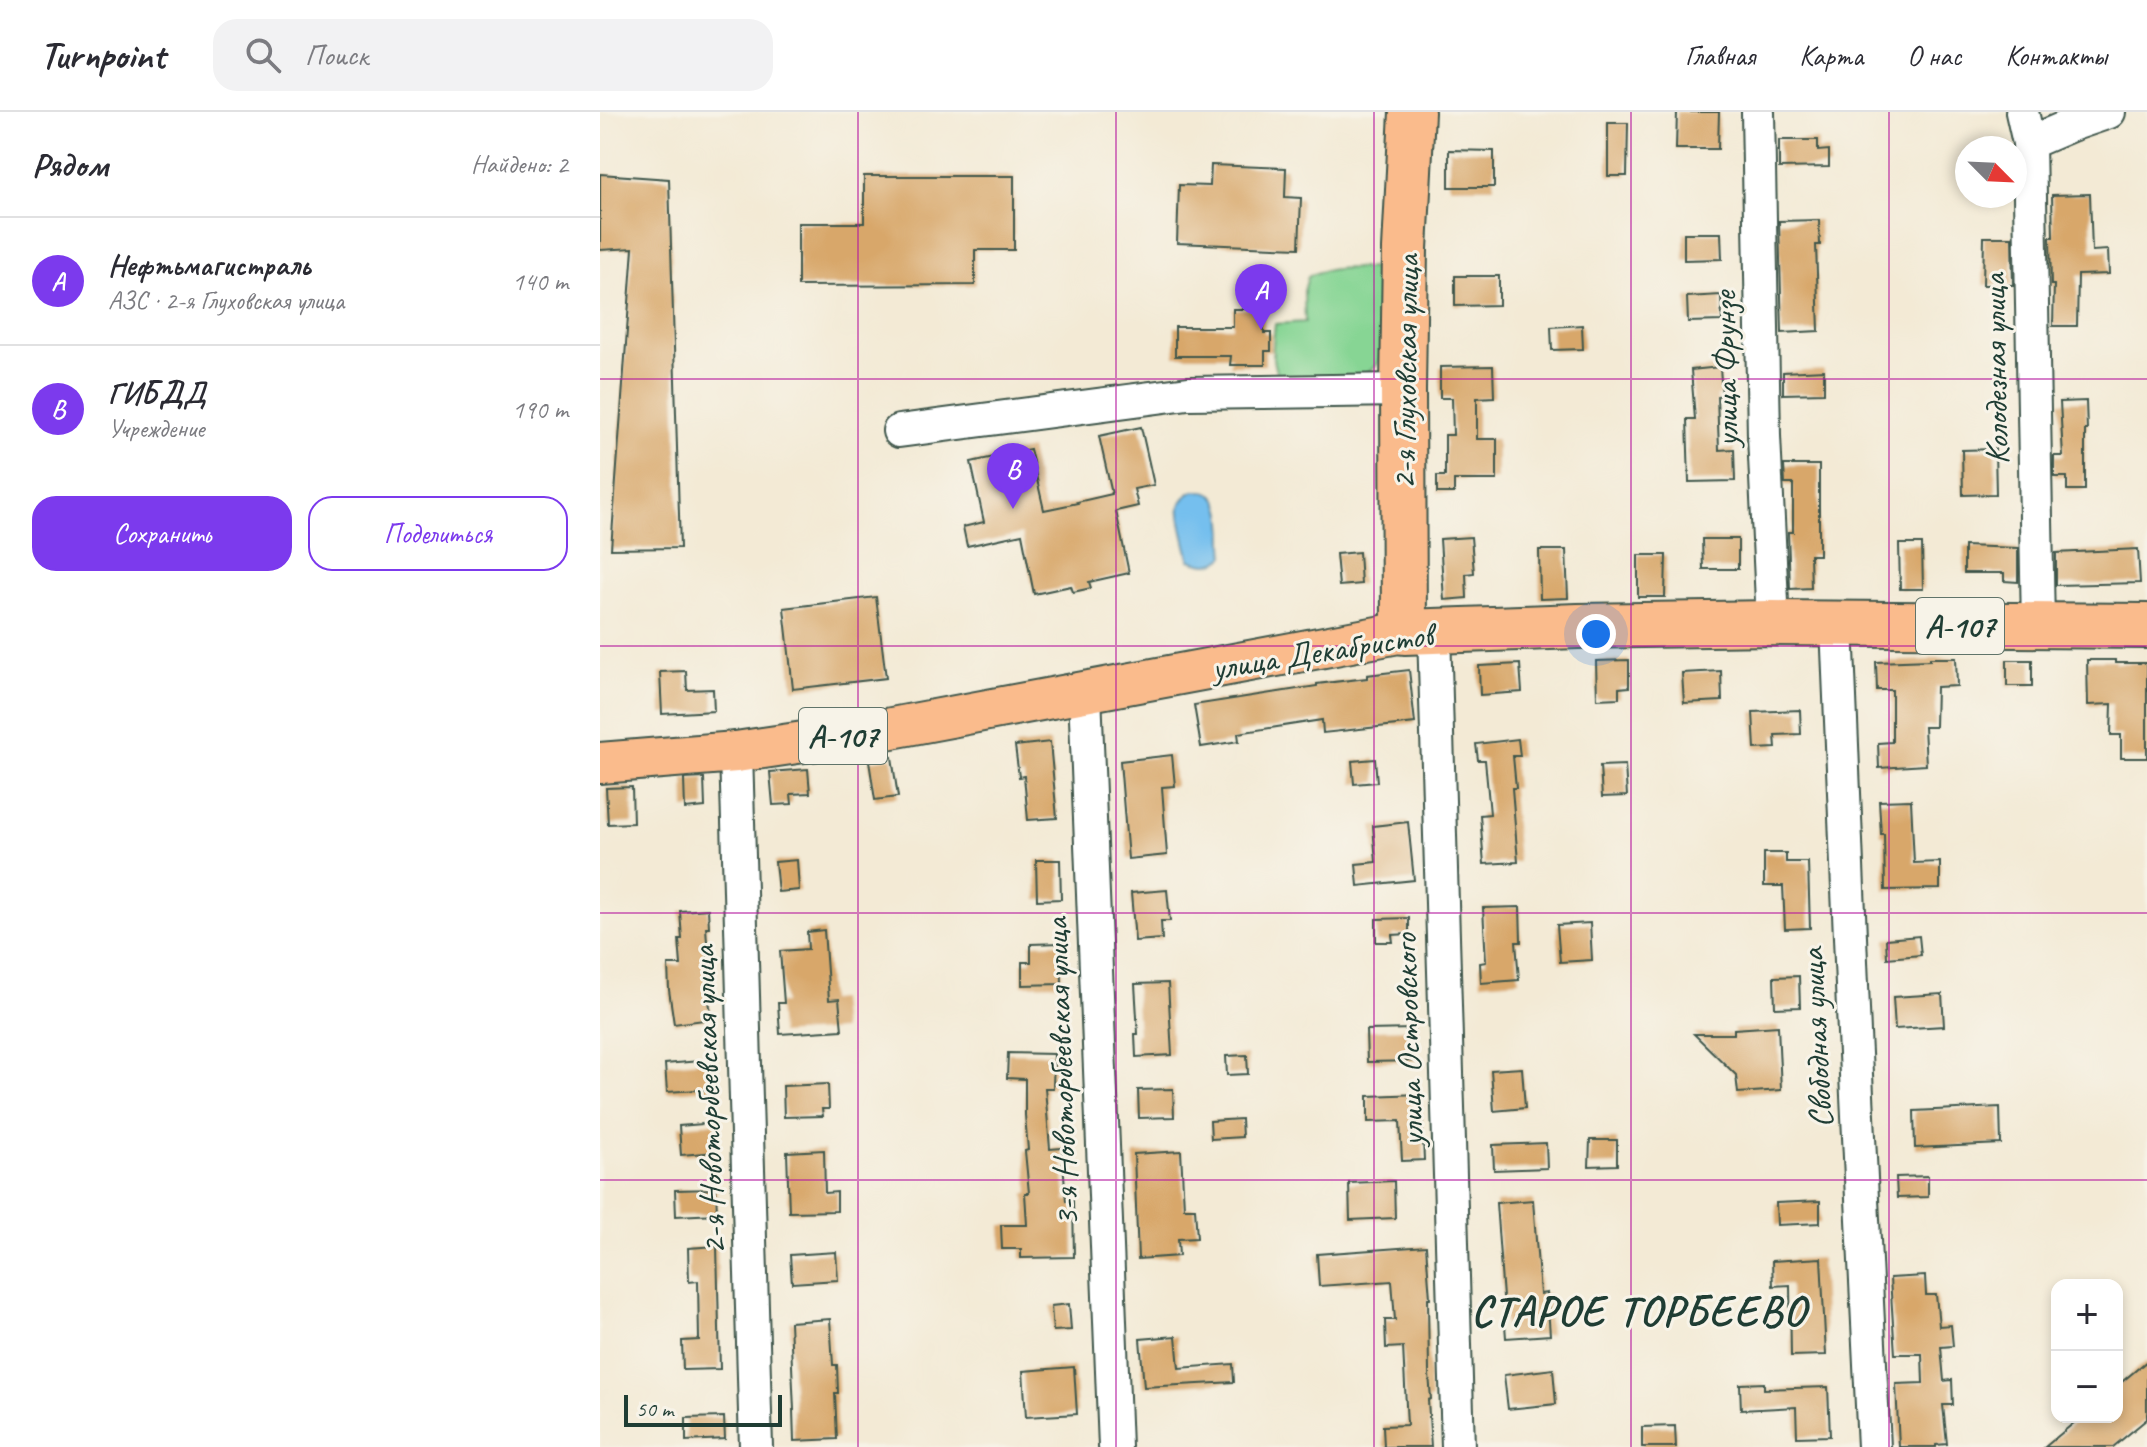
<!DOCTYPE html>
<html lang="ru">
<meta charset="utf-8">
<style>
:root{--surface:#fff;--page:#f2f2f3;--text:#2b2b33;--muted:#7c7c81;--line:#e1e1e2;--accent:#7c3aed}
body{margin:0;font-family:Caveat,sans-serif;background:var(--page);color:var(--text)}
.controls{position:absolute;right:24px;bottom:24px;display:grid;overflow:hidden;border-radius:16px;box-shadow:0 4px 12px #0003}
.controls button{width:72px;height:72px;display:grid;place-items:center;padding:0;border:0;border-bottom:2px solid var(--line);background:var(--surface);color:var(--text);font:40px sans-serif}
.compass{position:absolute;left:1355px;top:24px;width:72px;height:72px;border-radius:50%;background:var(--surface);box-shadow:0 4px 12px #0003;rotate:114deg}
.scale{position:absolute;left:24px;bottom:20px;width:158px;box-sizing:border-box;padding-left:8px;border:4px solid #1f3d34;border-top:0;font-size:22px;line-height:28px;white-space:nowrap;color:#1f3d34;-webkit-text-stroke:6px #f7f3e8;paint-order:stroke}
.you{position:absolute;left:996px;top:522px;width:28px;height:28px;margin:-20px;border:6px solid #fff;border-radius:50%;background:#1a73e8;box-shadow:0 0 0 12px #1a73e833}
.badge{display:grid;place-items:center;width:52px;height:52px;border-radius:50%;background:var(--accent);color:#fff;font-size:26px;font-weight:700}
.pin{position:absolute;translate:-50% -66px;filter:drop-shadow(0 2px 4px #0008)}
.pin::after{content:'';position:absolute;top:42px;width:28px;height:24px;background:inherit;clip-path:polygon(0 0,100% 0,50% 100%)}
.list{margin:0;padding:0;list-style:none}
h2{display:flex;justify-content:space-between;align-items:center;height:104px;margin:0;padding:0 32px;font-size:34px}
h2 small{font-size:26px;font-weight:400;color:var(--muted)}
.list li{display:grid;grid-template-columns:52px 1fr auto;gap:24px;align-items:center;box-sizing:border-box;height:128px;padding:0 32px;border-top:2px solid var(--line)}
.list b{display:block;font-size:30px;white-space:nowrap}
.list p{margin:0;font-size:26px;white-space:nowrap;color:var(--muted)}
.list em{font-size:26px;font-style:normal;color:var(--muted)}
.actions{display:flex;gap:16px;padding:24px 32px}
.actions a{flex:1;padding:18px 0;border:2px solid var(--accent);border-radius:24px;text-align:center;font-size:28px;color:var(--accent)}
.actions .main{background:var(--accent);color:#fff}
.icon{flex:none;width:44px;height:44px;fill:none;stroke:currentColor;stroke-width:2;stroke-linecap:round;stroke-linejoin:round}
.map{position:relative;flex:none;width:1547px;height:1335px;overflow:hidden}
header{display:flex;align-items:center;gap:48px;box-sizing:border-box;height:112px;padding:0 40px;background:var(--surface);border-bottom:2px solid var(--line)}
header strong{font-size:38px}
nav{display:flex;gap:44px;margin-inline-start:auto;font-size:28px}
.search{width:560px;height:72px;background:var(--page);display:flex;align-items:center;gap:20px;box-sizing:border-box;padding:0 28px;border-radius:24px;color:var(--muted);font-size:30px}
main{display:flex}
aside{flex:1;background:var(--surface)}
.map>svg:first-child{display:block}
</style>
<header>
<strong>Turnpoint</strong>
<div class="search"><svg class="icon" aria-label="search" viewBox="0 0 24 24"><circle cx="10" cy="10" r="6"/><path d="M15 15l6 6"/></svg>Поиск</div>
<nav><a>Главная</a><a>Карта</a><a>О нас</a><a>Контакты</a></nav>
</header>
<main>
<aside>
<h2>Рядом<small>Найдено: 2</small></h2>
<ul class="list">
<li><span class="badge">A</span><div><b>Нефтьмагистраль</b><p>АЗС · 2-я Глуховская улица</p></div><em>140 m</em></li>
<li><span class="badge">B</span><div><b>ГИБДД</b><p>Учреждение</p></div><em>190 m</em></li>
</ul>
<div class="actions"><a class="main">Сохранить</a><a>Поделиться</a></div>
</aside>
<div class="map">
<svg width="1547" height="1335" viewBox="0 0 1547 1335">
<rect width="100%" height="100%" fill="#f7f3e8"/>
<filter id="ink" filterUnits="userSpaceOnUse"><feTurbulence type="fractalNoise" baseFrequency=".0125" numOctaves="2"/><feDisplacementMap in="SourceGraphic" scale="16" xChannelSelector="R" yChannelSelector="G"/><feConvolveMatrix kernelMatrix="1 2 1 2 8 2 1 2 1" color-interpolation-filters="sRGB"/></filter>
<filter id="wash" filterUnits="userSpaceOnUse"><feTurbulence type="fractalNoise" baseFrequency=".006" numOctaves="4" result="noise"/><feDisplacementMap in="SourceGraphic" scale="32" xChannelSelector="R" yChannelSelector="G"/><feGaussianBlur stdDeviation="1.8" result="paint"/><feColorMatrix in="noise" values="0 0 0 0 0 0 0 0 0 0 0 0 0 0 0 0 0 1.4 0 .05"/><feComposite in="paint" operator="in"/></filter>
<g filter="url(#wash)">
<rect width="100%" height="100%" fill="#f3ead5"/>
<path fill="#87d594" stroke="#538964" stroke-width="2" d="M772 156 779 159 783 164V240L777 253 765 263 681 269C669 251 673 233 675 212L705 210 704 179 708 165C725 154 752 157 772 156Z"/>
<path fill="#75bfee" stroke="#4a7e91" stroke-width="2" d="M594 379C598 379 603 379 608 380 628 387 622 427 625 444 613 455 605 453 590 448 587 438 578 403 580 394 582 386 588 382 594 379Z"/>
<g id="blocks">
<path fill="#d8a76a" d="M1077 0H1119L1118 37H1076Z
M1008 11H1028L1027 64H1008Z
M1179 28H1218V39L1229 38V55L1179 56Z
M849 38 894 39V75H849Z
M611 53 686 56 685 85 701 86 699 136 577 131 579 73 610 74Z
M0 62 69 67 80 436 11 437 33 136 0 138Z
M264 64H414V138H375V173L198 174V111H264Z
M1490 82 1492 139 1508 138 1509 162 1478 163 1477 214H1453L1454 173H1451L1450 125H1453L1452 83Z
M1219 108 1220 133H1216L1219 219 1182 221 1179 109Z
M1084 121H1121L1122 147 1084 148Z
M1384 125H1412L1413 173H1383Z
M855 164H899V193L855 194Z
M1121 183 1122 209 1088 210 1087 185Z
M633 197H664V221H671V239H665V253H630L631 244H575V215H633Z
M982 213 983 237 952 238 951 215Z
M893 254 894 285 877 286V327H897V368H854V381H837V364H845V323H853L852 286H840V255Z
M1120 255 1122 283 1117 284 1119 338 1134 337 1135 369 1089 370 1087 307H1095L1091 258Z
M1224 258V281L1183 282V260Z
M1486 289 1487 318H1485V378H1467V365H1454V344H1463L1460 290Z
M541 315 554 373 534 377 538 394 516 399 529 461 489 470 491 476 473 480 471 474 434 482 422 422 367 434 363 415 384 410 371 350 430 337 444 398 478 391 477 390 512 382 499 324Z
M1395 337 1396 382 1363 383 1362 338Z
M1184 353H1219V443H1210L1211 476 1190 477 1188 420H1193V372H1185Z
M871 425 874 461 866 462 867 486 844 488 840 427Z
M1102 427H1138V457H1103Z
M1299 432H1322L1323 477H1300Z
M1364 434 1418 436V470L1404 469V461H1364Z
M1538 437 1540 471 1456 473V441Z
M939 438H966L968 486 940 487Z
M759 440 761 472 739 474 736 442Z
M1038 443H1066L1065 485H1038Z
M276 485 286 566 193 577 184 496Z
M1330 546H1356L1357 574 1336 575 1335 615H1324L1326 653 1279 656 1278 631 1292 630V578H1277L1276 550 1330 548Z
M1029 548V575L1019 576V586L997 587 996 549Z
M1407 548H1432V574H1407Z
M1487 548H1515V551H1547V646H1521V623H1511L1512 592 1488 593Z
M920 552 922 580 880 583 879 554Z
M809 558 815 611 723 621 722 608 638 621 639 629 601 635 594 593 717 574V572L767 566V563Z
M86 559 87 578 113 577 114 599 62 602 60 560Z
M1121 559 1122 589 1084 591 1082 561Z
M1200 598 1201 622 1175 623 1176 636 1155 637 1153 600Z
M918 627 920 644H913L916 676H912L918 750 884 752 880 703 890 702 885 648H878L876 632Z
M450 630 457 706 428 708 424 664 419 665 415 634Z
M572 643 575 674 562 675 567 743 528 747 520 649Z
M292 645 298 685 275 688 269 649Z
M775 647 777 670 754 672 752 649Z
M1025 653 1027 684 1002 685 1000 654Z
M208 657 210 681 191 682 192 692 173 693 170 660Z
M104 666 105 695 85 697 84 667Z
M32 675 33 711 8 712 6 676Z
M1311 688 1314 751 1340 750V777L1285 778 1284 722H1281L1279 689Z
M808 710 814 768 758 774 756 752 776 750 773 714Z
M1164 741H1186V750H1208L1210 816 1185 817 1183 774H1164Z
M197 748 199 778 178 780 175 750Z
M436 748H460L461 787 437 788Z
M567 778 570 809H561L562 827 535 829 531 781Z
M920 795 921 830H916L919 868 881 871 880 851 886 850 883 796Z
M108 797 109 815H106L110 877H107L112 907 74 912 69 878 68 853H81L79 827H82L80 799Z
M809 806V822L792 823 793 830H776V807Z
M990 811 992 848 960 850 957 813Z
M224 818 229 888 239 887 242 918 180 922 178 891H184L180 839 208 837 207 820Z
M1319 824 1321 843 1287 846 1286 827Z
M461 831 462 872 422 873V850H431V832Z
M1199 864 1200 895 1175 896 1174 865Z
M568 871 572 943 536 945 535 922H538L535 872Z
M1342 882 1344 914 1295 917 1293 885Z
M1178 914 1181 978 1138 981 1136 963 1094 922H1134V917Z
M814 917 815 949 767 950 766 918Z
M408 941 454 942 453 976H445L450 1037 462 1036 466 1089 473 1088 474 1145 421 1146V1137H402L401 1113H427L425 1081H429L425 1039 428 1038 425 1003V967L407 966Z
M647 943 648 962 627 963 626 944Z
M112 948 114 977 67 980 65 952Z
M922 956 925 996 894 999 891 958Z
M228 972 229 997H222L223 1004 184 1005 183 974Z
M573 977 574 1005 539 1006 538 978Z
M821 982 824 1048 802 1049 800 1009 768 1010V984Z
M1400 995 1401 1032 1315 1036 1314 999Z
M641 1007 642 1025 611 1027 610 1009Z
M115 1011 117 1040 81 1043 79 1014Z
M990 1028H1017V1053L989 1054Z
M946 1031 947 1056 894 1058 893 1033Z
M224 1038 225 1081 237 1080V1099L189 1100 187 1040Z
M581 1039 584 1096H595L597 1126 578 1127 579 1144 538 1147 534 1042Z
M1328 1064V1085L1297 1086 1296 1065Z
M794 1069 795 1106 750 1108 749 1071Z
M116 1077 117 1102 76 1104 75 1078Z
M933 1088 940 1182 947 1181 950 1223 906 1226 896 1091Z
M1220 1089V1111L1177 1113 1176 1091Z
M117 1134 120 1257 83 1258 82 1229 99 1228 98 1169 89 1170 88 1136Z
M826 1134 830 1186H828L829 1262 831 1287 828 1288 831 1335H784L783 1314 807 1313 803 1235 786 1236 785 1208H795L792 1169 719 1174 717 1142Z
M236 1140 238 1168 192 1171 190 1143Z
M1221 1146 1226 1243 1191 1244 1190 1173 1173 1174 1172 1149Z
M1325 1164 1326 1183H1336L1339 1214 1351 1213 1353 1234 1341 1235 1344 1269 1352 1268 1353 1293H1343L1347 1332 1336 1333V1335H1299L1296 1272 1323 1271 1322 1242H1295L1290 1166Z
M469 1192 471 1218 453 1219 451 1194Z
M230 1207 233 1253H237L238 1281H235L237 1327 194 1329 193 1298H194L190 1210Z
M576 1224 579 1256 633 1252 634 1270 544 1275 540 1227Z
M1547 1249V1307L1513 1335H1445L1481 1305H1517V1274Z
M474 1255 477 1302 426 1305 423 1259Z
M953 1257 956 1292 908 1297 904 1263Z
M1164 1271V1277L1228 1275 1230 1324 1197 1325 1196 1295 1141 1298 1140 1272Z
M124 1305 125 1327 86 1329V1306Z
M1075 1314 1076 1335H1042V1315Z"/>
</g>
</g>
<g filter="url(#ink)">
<use href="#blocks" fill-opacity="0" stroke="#3f574c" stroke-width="2"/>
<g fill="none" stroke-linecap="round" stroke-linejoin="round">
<defs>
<path id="minor" d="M1158 0 1164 324 1173 511
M1422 0 1429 31 1438 514
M1429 31 1471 13 1509 0
M299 319 588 281 803 278
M1237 513 1254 921 1274 1335
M834 519 858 1335
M485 581 515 1335
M136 640 156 1335"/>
<path id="major" d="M0 651 136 640 265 621 804 520"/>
<path id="highway" d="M812 0 805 137 803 278 804 520 978 514 1173 511 1547 514"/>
</defs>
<use href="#minor" stroke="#3f574c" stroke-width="36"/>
<use href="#major" stroke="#3f574c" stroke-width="44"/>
<use href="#highway" stroke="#3f574c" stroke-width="48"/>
<use href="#minor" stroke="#fff" stroke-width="32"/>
<use href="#major" stroke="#fabb8c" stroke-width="40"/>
<use href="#highway" stroke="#fabb8c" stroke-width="44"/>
</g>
</g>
<path fill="none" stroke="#b5179e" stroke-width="2" stroke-opacity="0.55" d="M258 0V1335M516 0V1335M774 0V1335M1031 0V1335M1289 0V1335M0 267H1547M0 534H1547M0 801H1547M0 1068H1547"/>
<g text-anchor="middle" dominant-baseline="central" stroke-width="6" stroke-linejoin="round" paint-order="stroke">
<g fill="#f7f3e8" stroke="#60746a" stroke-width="2">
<rect x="1316" y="486" width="88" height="56" rx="6"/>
<rect x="199" y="596" width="88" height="56" rx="6"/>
</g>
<g font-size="32" font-weight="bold" fill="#1f3d34">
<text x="1360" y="514">А-107</text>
<text x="243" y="624">А-107</text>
</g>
<g font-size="34" fill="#1f3d34" stroke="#f7f3e8">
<text transform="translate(1125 257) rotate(-91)">улица Фрунзе</text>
<text transform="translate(1395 257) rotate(-91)">Колодезная улица</text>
<text transform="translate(805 260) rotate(-89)">2-я Глуховская улица</text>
<text transform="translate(722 539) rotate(-9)">улица Декабристов</text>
<text transform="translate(1216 926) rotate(-93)">Свободная улица</text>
<text transform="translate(808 928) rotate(-92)">улица Островского</text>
<text transform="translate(461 960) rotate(-92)">3-я Новоторбеевская улица</text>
<text transform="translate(108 988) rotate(-92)">2-я Новоторбеевская улица</text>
</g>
<g font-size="42" font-weight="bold" letter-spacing="2" fill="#1f3d34" stroke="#f7f3e8">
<text x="1039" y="1199">СТАРОЕ ТОРБЕЕВО</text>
</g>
</g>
</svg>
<div class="controls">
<button>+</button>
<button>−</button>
</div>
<svg class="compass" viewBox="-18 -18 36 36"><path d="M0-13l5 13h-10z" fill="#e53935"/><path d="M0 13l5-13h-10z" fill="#7c7c81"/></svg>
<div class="scale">50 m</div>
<div class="you"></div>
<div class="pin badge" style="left:661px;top:218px">A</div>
<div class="pin badge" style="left:413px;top:397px">B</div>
</div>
</main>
